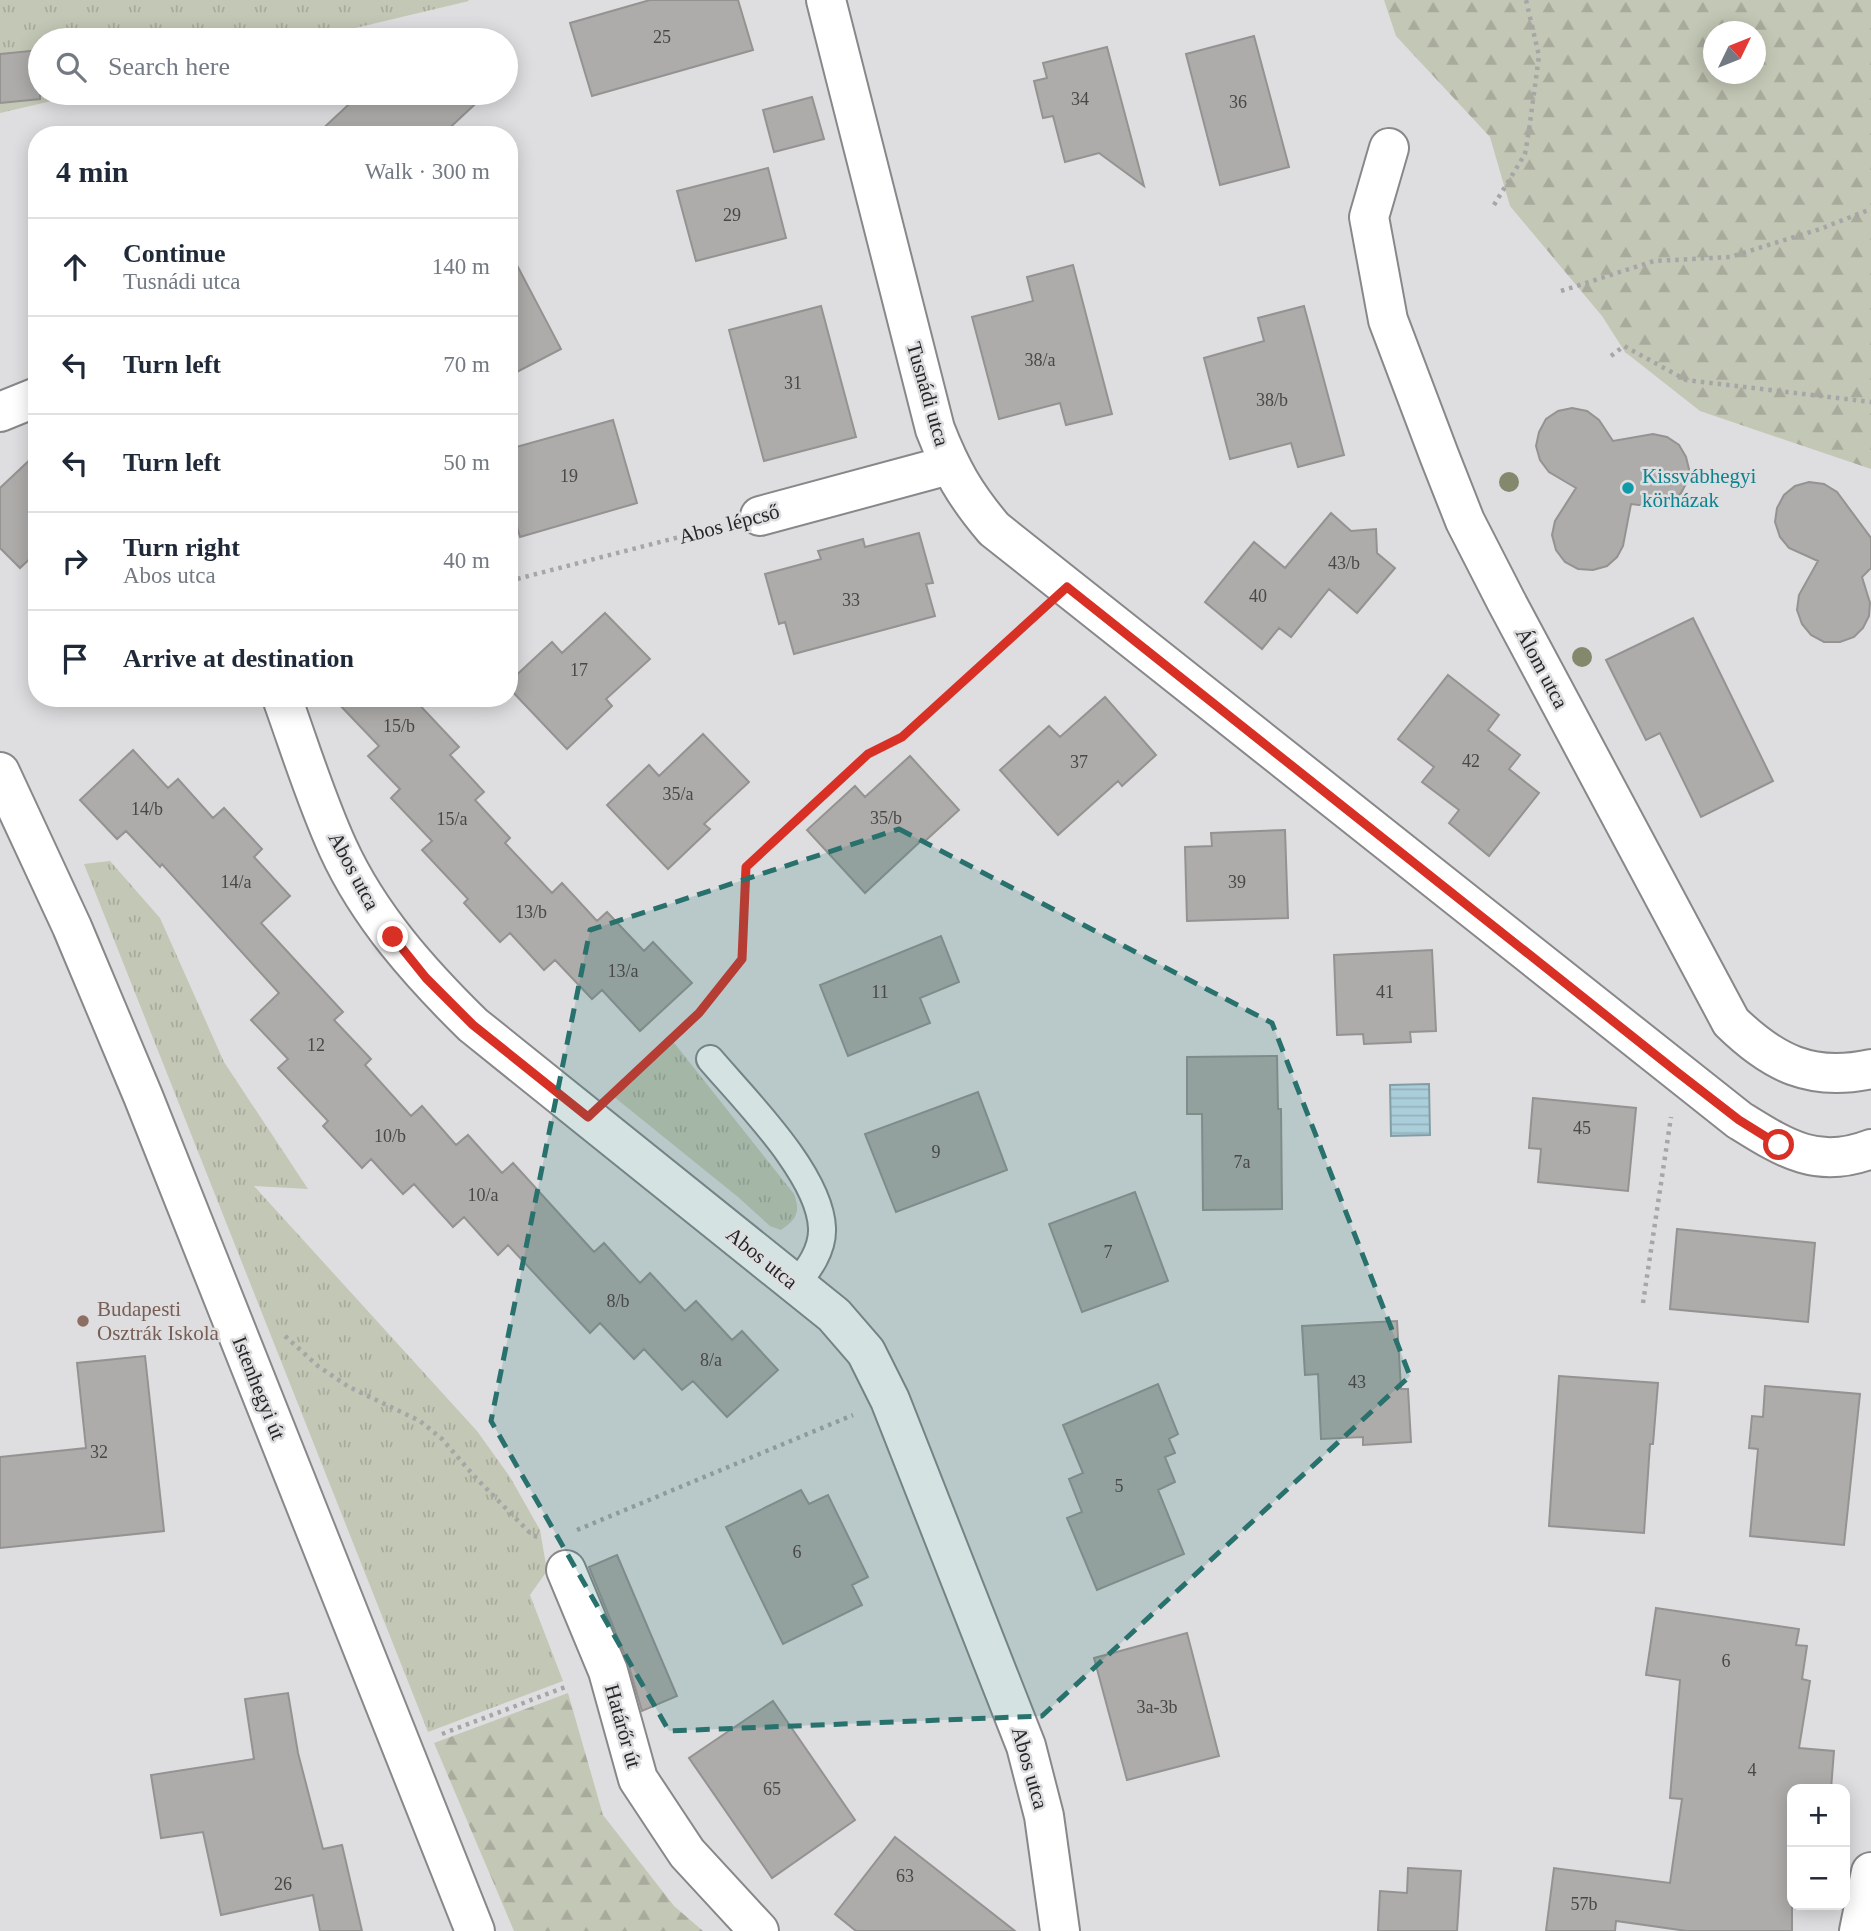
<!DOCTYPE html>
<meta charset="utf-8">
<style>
:root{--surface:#fff;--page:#f2f2f3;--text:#1f2937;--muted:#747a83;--line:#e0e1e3}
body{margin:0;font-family:Georgia,serif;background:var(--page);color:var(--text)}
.controls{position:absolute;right:21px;bottom:21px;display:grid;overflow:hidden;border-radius:14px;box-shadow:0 4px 18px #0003}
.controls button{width:63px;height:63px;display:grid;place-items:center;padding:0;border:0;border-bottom:2px solid var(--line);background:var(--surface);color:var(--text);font:35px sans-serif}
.compass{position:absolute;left:1703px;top:21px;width:63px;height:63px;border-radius:50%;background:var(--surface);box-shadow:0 4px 18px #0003;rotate:47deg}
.stop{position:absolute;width:21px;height:21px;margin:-16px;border:5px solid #d93025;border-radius:50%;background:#fff}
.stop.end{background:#d93025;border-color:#fff;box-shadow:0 2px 7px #0008}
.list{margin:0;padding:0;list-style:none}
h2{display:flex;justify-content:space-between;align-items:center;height:91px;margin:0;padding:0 28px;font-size:30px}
h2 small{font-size:23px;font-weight:400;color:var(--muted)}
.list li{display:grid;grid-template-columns:46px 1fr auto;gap:21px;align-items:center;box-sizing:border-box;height:98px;padding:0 28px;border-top:2px solid var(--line)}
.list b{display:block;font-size:26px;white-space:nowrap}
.list p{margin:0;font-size:23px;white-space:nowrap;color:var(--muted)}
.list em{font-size:23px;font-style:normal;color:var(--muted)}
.icon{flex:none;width:38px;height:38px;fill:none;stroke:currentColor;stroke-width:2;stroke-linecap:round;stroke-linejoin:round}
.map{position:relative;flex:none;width:1871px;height:1931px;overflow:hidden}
.search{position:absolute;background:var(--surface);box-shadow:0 4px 18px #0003;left:28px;top:28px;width:490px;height:77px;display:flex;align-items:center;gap:18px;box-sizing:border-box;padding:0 24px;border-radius:38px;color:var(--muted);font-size:26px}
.panel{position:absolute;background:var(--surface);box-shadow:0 4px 18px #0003;left:28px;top:126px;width:490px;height:581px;border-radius:28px}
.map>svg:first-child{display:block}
</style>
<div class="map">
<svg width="1871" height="1931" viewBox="0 0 1871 1931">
<defs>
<pattern id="grass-tufts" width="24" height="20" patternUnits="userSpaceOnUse" patternTransform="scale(1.75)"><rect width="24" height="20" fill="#c3c7b5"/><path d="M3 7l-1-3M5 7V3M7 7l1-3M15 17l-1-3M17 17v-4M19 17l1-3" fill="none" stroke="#a8ab9c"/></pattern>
<pattern id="forest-firs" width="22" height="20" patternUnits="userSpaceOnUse" patternTransform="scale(1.75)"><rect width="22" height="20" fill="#c3c7b5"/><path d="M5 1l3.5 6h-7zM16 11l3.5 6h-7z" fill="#a8ab9c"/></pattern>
<pattern id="water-rules" width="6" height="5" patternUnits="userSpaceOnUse" patternTransform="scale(1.75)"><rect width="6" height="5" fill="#abcfda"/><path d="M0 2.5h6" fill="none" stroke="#93b2bb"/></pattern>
</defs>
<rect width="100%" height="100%" fill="#dedee0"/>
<path fill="url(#grass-tufts)" d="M0 0H468L469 1 305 40H40V93H86L0 113Z
M110 861 160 918 224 1062 308 1189 254 1186 477 1431 510 1477 540 1530 547 1571 530 1595 563 1681 428 1732 84 864Z
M671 1039 794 1194C801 1212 796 1220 781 1230L770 1226 738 1197 613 1096Z"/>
<path fill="url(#forest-firs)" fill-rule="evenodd" d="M1384 0H1871V469L1700 411 1625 352 1602 316 1510 206 1490 137 1396 36ZM1714 32H1756V74H1714Z
M568 1693 603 1815 674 1906 703 1931H514L434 1743Z"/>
<path fill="url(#water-rules)" stroke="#839da5" stroke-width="2" d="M1429 1084 1430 1135 1391 1136 1390 1085Z"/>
<path fill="#adacaa" stroke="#949391" stroke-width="2" d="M650 0H738L753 50 592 96 570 23Z
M1254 36 1289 167 1220 185 1186 54Z
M1107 47 1144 186 1099 153 1065 162 1053 116 1043 118 1034 81 1047 78 1043 63Z
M40 50V99L0 103V54Z
M361 93H487L442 135H316Z
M812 97 824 139 774 152 763 110Z
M768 168 786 238 696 261 677 191Z
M509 250 561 349 509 376Z
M1073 265 1112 414 1066 425 1060 403 999 419 972 317 1033 301 1027 277Z
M821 306 856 437 764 461 729 330Z
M1304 306 1344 455 1298 467 1291 443 1230 459 1204 358 1264 341 1258 318Z
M1572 408 1587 411 1599 420 1613 441 1653 434 1667 437 1679 445 1686 457 1689 469 1687 482 1681 493 1671 502 1656 507 1631 504 1623 546 1617 557 1607 566 1593 570 1578 569 1565 562 1556 550 1552 535 1555 521 1576 488 1549 472 1540 460 1536 446 1539 432 1546 419 1558 411Z
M613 420 637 503 520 537 509 498V449Z
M37 453V552L20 568 0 548V488Z
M1809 482 1824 484 1837 492 1871 538V568L1862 577 1870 603 1869 616 1863 628 1854 637 1840 642H1824L1811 635 1802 624 1797 610 1799 595 1818 561 1789 548 1780 537 1775 522 1777 508 1784 495 1795 486Z
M1331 513 1351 531 1376 529 1377 553 1395 568 1357 613 1329 589 1291 637 1279 628 1262 649 1205 602 1254 542 1285 568Z
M919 533 933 583 926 584 935 616 794 654 785 622 779 624 765 574 821 559 818 551 863 539 865 547Z
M605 613 650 659 606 699 612 706 567 749 509 688V682L552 642 562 653Z
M1693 618 1773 781 1701 817 1660 733 1646 740 1606 660Z
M1448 675 1499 715 1488 730 1520 755 1509 769 1539 793 1489 856 1449 823 1459 810 1422 782 1434 767 1398 739Z
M1105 697 1156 755 1122 786 1118 781 1058 835 1000 770 1049 726 1060 737Z
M333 698H413L459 747 450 755 484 792 475 800 510 838 505 843 552 893 562 883 597 921 607 912 644 951 653 942 692 983 640 1031 602 990 592 999 555 960 544 970 510 933 500 942 464 903 468 899 422 850 432 841 391 798 400 789 368 756 379 746Z
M703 734 749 782 704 824 710 829 668 869 607 805 649 765 659 776Z
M133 750 168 788 178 779 213 818 224 808 262 849 254 857 290 896 261 923 343 1012 334 1020 371 1059 365 1065 411 1116 422 1106 456 1145 468 1135 502 1173 513 1163 594 1252 604 1243 640 1283 650 1273 685 1311 696 1301 732 1340 742 1331 778 1370 727 1417 693 1381 682 1390 644 1349 634 1359 600 1323 590 1333 508 1245 498 1255 464 1217 453 1227 414 1184 403 1194 371 1159 362 1168 323 1126 328 1121 278 1068 288 1059 251 1020 279 993 162 864 160 867 126 831 117 839 80 800Z
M910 756 959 810 925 841 923 839 865 893 807 830 855 786 865 797Z
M1285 830 1288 918 1187 921 1185 847 1212 846 1211 833Z
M941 936 959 982 920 998 930 1023 848 1056 820 985Z
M1432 950 1436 1031 1410 1032 1411 1042 1364 1044 1363 1034 1337 1035 1334 955Z
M1277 1056 1278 1109H1281L1282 1209 1203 1210 1202 1114H1187V1057Z
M978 1092 1007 1170 896 1212 865 1134Z
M1533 1098 1636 1108 1628 1191 1538 1182 1541 1149 1529 1148Z
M1135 1192 1168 1281 1082 1312 1049 1224Z
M1677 1229 1815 1243 1808 1322 1670 1309Z
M1397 1321 1401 1389H1408L1411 1442 1363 1445V1437L1321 1439 1318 1374 1305 1375 1302 1326Z
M145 1356 164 1531 0 1548V1457L86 1448 77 1363Z
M1559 1376 1658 1383 1653 1444H1650L1644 1533 1549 1526Z
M1158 1384 1178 1434 1169 1439 1175 1453 1165 1457 1175 1482 1158 1490 1184 1554 1097 1590 1067 1518 1082 1512 1069 1479 1083 1473 1063 1425Z
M1765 1386 1860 1394 1844 1545 1750 1536 1758 1449 1749 1448 1752 1416 1763 1417Z
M801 1490 809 1504 828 1495 868 1577 852 1585 862 1605 783 1644 726 1527Z
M617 1555 677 1696 642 1711 628 1663 589 1567Z
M1656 1608 1799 1629 1796 1645 1807 1646 1802 1679 1810 1681 1799 1748 1834 1751 1831 1789H1792V1931H1687L1616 1921 1615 1931H1546L1554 1868 1670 1883 1682 1799 1670 1798 1680 1680 1646 1675Z
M1187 1633 1219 1756 1127 1780 1094 1658Z
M288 1693 298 1753 323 1849 342 1845 362 1931H320L313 1895 221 1915 203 1832 161 1838 151 1775 254 1759 245 1699Z
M773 1701 855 1820 772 1878 689 1758Z
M895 1837 1015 1931H856L835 1914Z
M1408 1868 1461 1871 1457 1931H1378L1380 1891 1407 1893Z"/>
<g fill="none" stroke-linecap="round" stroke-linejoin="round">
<defs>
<path id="service" d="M710 1059C744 1099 820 1174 822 1228 823 1250 809 1269 795 1285"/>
<path id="minor" d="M826 0 935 429C951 470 965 495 994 529L1739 1120C1784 1148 1817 1170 1871 1149
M1389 148 1369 217 1388 320 1439 455 1465 521 1506 601 1731 1022C1773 1063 1811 1082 1871 1069
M0 412 37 397
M760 516 949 465
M282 698C300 748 316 800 338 848 369 916 420 973 473 1025L834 1315 866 1352 890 1400 1026 1746 1044 1816 1060 1931
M566 1570 608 1671 638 1779 687 1853 759 1931
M1859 1931 1871 1872"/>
<path id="tertiary" d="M0 772 72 927 143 1096 475 1931"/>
</defs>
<use href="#service" stroke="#88888b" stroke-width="30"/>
<use href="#minor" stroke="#88888b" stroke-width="42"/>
<use href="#tertiary" stroke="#88888b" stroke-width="42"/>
<path stroke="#a6a6a7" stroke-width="4.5" stroke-dasharray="3.5 5" stroke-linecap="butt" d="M1494 205 1525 154 1529 130 1539 56 1526 0
M1561 291 1654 261 1730 257 1820 229 1871 209
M1611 356 1624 346 1686 380 1871 402
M509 581 722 526
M619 1088 699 1013 742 959 746 868 868 754 902 737 1037 615
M1643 1303 1671 1117
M285 1336 318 1366 349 1387 420 1421 442 1439 475 1477 533 1536 541 1537
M577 1530 853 1415
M442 1734 568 1686"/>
<use href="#service" stroke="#fff" stroke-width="26"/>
<use href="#minor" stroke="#fff" stroke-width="38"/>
<use href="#tertiary" stroke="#fff" stroke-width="38"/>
</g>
<g fill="#84896e">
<circle cx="1509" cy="482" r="10"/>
<circle cx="1582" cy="657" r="10"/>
</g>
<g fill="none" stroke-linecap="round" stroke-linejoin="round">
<path stroke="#d93025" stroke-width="9" d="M393 937 426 978 473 1025 588 1117 699 1013 742 959 746 867 868 754 902 737 1067 587 1677 1072 1739 1120 1779 1145"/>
</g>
<path fill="#28716c" fill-opacity="0.2" stroke="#28716c" stroke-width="5" stroke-dasharray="14 9" stroke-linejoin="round" d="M899 829 1272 1023 1410 1376 1042 1716 669 1731 491 1421 590 930Z"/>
<circle fill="#0f9aa8" stroke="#dedee0" stroke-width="2.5" cx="1628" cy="488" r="7"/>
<circle fill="#8d6e63" stroke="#dedee0" stroke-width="2.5" cx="83" cy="1321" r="7"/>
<g text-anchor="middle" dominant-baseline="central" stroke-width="5" stroke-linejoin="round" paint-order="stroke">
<g font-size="18" fill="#484848">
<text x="662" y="37">25</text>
<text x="1080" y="99">34</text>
<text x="1238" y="102">36</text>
<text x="732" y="215">29</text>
<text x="1040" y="360">38/a</text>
<text x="793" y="383">31</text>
<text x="1272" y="400">38/b</text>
<text x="569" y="476">19</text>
<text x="1344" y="563">43/b</text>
<text x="1258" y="596">40</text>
<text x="851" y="600">33</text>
<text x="579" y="670">17</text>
<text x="399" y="726">15/b</text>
<text x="1471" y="761">42</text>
<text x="1079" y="762">37</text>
<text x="678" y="794">35/a</text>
<text x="147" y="809">14/b</text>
<text x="886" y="818">35/b</text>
<text x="452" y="819">15/a</text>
<text x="236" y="882">14/a</text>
<text x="1237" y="882">39</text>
<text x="531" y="912">13/b</text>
<text x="623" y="971">13/a</text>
<text x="880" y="992">11</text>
<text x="1385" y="992">41</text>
<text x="316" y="1045">12</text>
<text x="1582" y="1128">45</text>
<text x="390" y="1136">10/b</text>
<text x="936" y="1152">9</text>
<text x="1242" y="1162">7a</text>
<text x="483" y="1195">10/a</text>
<text x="1108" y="1252">7</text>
<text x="618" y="1301">8/b</text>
<text x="711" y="1360">8/a</text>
<text x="1357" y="1382">43</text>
<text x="99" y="1452">32</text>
<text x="1119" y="1486">5</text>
<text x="797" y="1552">6</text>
<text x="1726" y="1661">6</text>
<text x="1157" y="1707">3a-3b</text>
<text x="1752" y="1770">4</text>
<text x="772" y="1789">65</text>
<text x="905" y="1876">63</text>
<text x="283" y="1884">26</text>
<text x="1584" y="1904">57b</text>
</g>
<g font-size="21" fill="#272728" stroke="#dedee0">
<text transform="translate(928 394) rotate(74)">Tusnádi utca</text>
<text transform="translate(729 524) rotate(-15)">Abos lépcső</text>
<text transform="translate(1542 668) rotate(62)">Álom utca</text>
<text transform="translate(354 871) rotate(62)">Abos utca</text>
<text transform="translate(762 1258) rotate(39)">Abos utca</text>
<text transform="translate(259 1388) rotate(68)">Istenhegyi út</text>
<text transform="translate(623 1726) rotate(74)">Határőr út</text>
<text transform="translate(1030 1768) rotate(74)">Abos utca</text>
</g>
<g font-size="21" fill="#0d838f" stroke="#dedee0" text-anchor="start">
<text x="1642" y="476">Kissvábhegyi<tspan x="1642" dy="24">körházak</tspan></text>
</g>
<g font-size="21" fill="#785e54" stroke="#dedee0" text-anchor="start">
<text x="97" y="1309">Budapesti<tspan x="97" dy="24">Osztrák Iskola</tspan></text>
</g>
</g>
</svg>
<div class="controls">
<button>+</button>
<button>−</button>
</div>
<svg class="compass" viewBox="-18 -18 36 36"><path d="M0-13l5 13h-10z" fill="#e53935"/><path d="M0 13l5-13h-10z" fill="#747a83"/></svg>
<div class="stop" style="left:1779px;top:1145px"></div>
<div class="stop end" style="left:393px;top:937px"></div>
<div class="search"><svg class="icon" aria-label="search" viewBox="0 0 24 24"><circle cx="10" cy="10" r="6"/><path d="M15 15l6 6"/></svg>Search here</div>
<section class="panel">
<h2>4 min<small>Walk · 300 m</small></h2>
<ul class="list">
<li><svg class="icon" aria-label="ahead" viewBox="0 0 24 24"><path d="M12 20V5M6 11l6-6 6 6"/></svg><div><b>Continue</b><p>Tusnádi utca</p></div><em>140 m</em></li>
<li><svg class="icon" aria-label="left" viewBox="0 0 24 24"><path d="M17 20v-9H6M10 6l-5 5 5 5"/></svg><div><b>Turn left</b></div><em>70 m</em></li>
<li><svg class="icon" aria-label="left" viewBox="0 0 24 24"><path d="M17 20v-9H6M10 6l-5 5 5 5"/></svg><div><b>Turn left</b></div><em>50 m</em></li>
<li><svg class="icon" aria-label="right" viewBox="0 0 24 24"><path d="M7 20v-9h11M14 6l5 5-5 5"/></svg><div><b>Turn right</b><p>Abos utca</p></div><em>40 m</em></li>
<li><svg class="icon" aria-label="arrive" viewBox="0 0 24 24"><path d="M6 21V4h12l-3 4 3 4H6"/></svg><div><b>Arrive at destination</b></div></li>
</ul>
</section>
</div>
